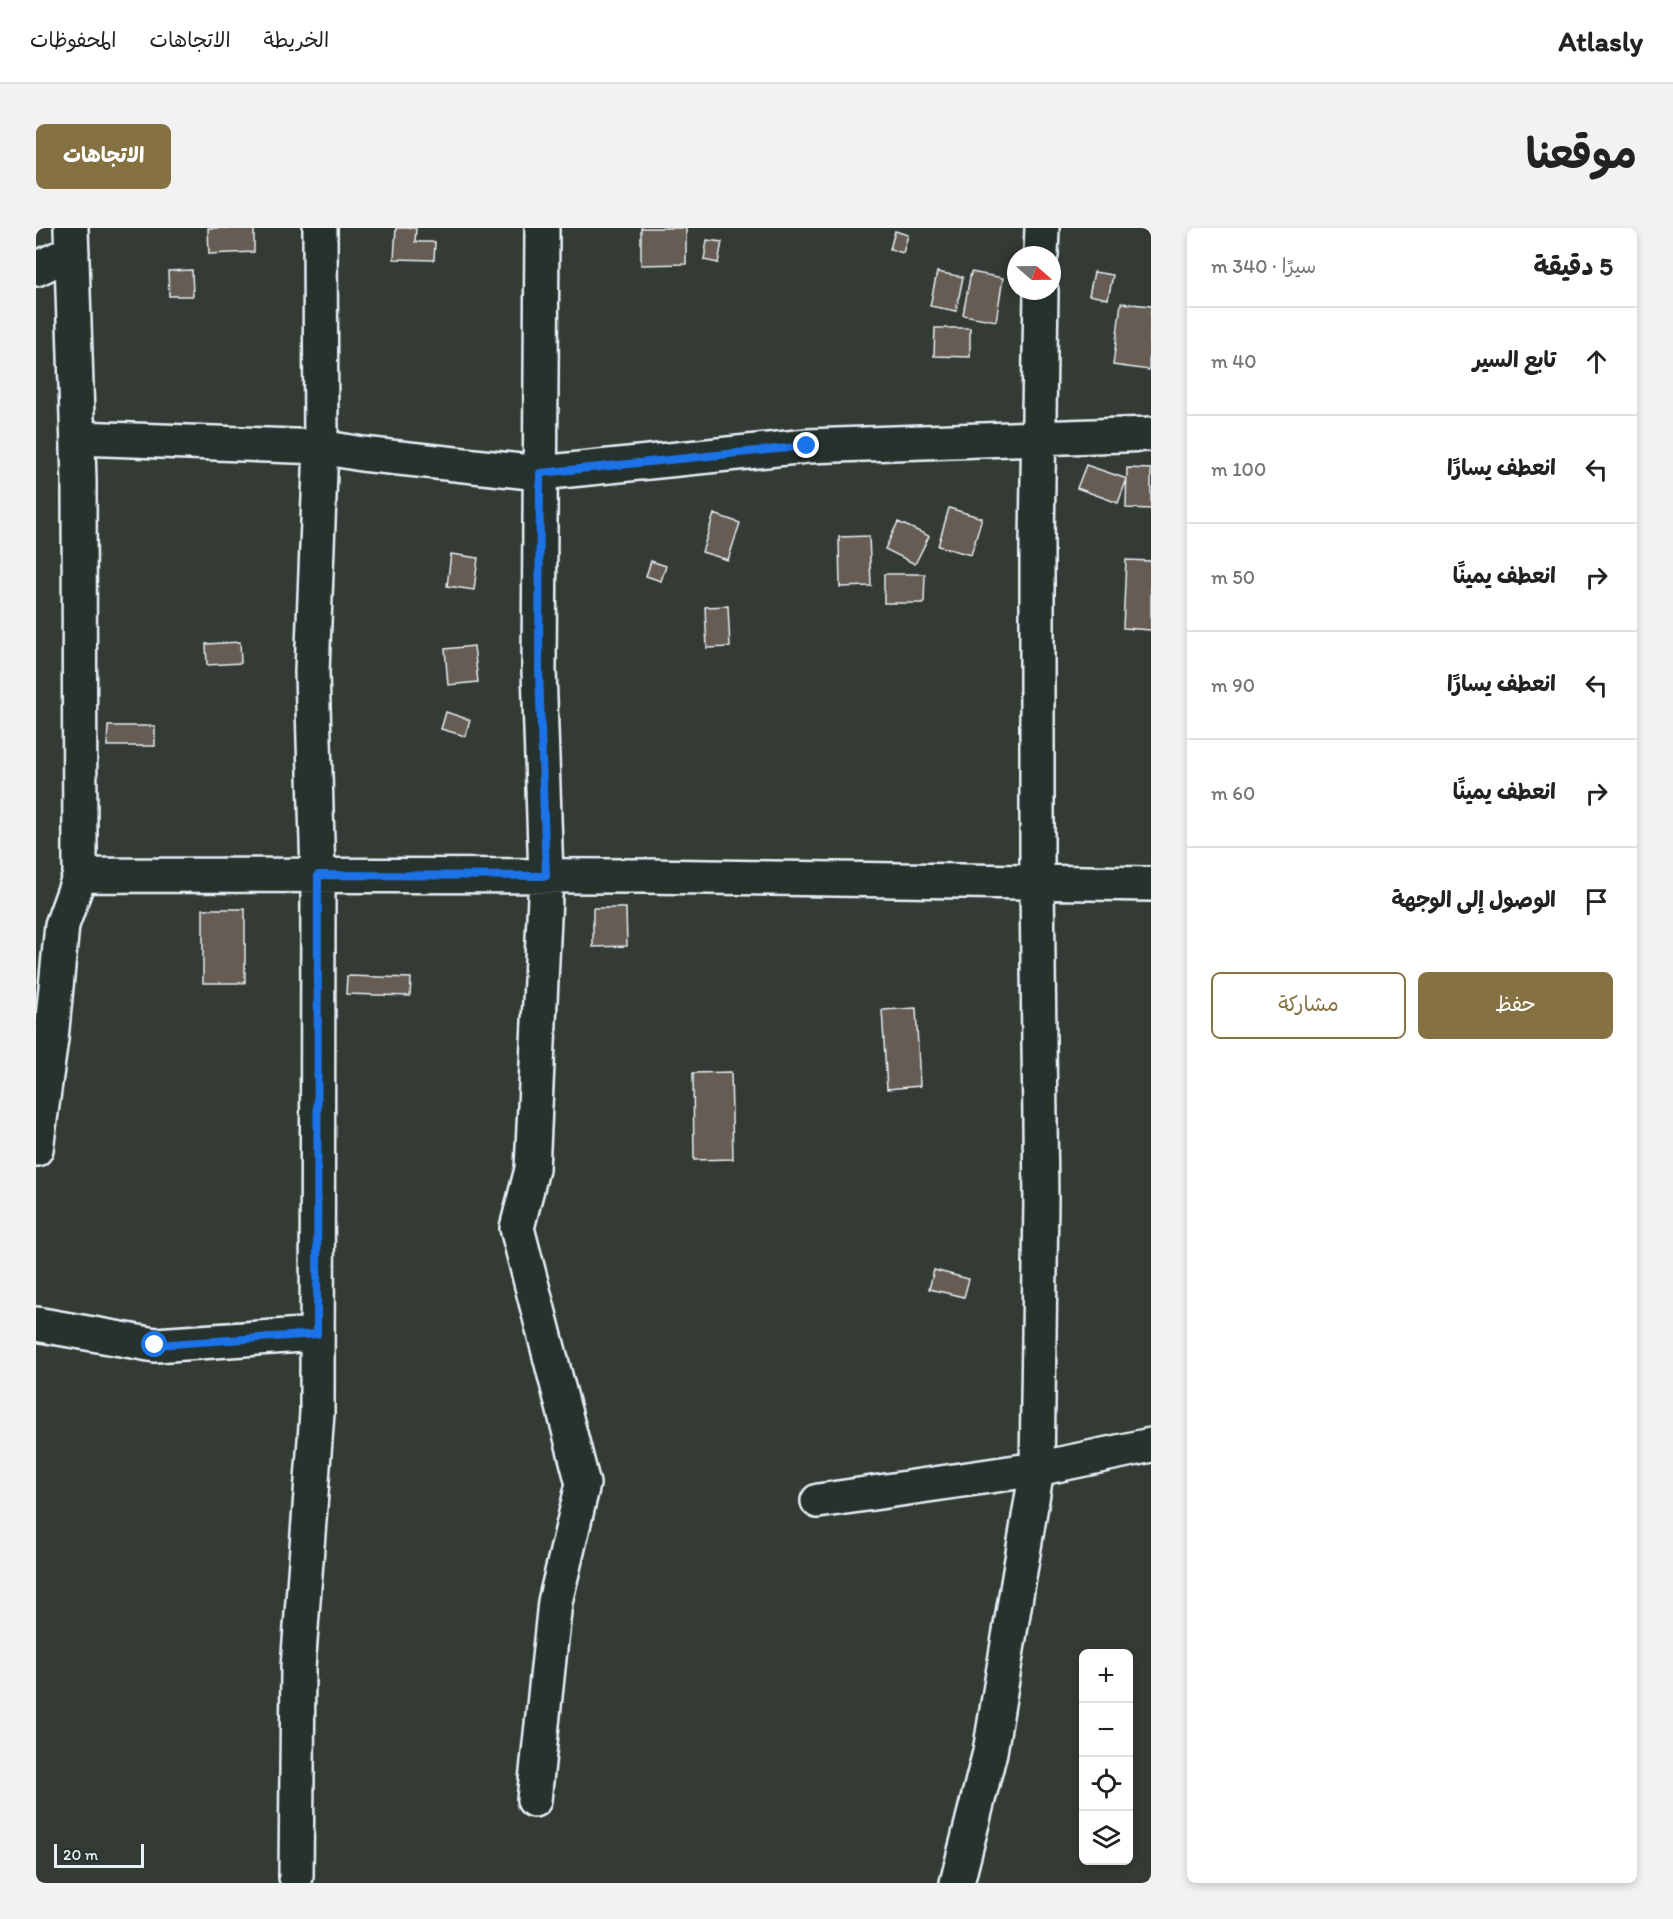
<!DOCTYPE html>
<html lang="ar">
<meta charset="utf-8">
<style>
:root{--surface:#fff;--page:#f2f2f2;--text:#222;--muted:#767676;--line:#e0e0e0;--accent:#857141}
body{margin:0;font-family:Itim,"Playpen Sans Arabic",sans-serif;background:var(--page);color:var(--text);direction:rtl}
.controls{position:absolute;right:18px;bottom:18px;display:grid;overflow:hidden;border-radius:9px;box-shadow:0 3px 9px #0003}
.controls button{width:54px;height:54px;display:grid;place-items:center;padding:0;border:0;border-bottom:2px solid var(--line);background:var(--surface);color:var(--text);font:30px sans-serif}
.compass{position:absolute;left:971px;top:18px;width:54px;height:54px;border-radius:50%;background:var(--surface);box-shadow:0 3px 9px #0003;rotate:110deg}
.scale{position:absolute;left:18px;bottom:15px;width:90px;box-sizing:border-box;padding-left:6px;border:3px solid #e8f1f8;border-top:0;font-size:16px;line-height:21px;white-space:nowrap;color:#e8f1f8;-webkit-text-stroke:4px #26332d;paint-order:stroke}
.stop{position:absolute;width:18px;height:18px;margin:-14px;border:4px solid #1a73e8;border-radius:50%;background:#fff}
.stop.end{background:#1a73e8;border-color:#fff;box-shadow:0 2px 6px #0008}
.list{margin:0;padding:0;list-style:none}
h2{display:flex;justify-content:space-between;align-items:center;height:78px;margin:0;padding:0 24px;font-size:26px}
h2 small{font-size:20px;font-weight:400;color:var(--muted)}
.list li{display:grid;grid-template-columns:39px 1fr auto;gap:18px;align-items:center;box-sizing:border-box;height:108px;padding:0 24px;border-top:2px solid var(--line)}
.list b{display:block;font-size:22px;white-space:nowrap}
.list em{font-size:20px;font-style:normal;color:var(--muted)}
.actions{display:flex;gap:12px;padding:18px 24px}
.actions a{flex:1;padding:14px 0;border:2px solid var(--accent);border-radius:9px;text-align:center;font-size:21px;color:var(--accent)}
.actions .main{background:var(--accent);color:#fff}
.icon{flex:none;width:33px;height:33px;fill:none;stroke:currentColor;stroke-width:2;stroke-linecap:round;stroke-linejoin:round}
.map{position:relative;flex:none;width:1115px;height:1655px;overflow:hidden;direction:ltr;border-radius:9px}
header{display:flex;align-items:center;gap:36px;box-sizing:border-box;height:84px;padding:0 30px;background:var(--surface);border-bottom:2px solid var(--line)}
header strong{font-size:28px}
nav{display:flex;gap:33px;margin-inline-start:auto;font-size:21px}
.intro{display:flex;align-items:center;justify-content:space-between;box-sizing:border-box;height:144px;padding:0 36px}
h1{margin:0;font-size:42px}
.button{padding:15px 27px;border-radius:9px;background:var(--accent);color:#fff;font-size:21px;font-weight:700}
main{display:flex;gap:36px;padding:0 36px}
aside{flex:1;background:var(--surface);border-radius:9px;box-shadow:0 3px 9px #0003}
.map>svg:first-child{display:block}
</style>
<header>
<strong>Atlasly</strong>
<nav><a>الخريطة</a><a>الاتجاهات</a><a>المحفوظات</a></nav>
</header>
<div class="intro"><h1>موقعنا</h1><a class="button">الاتجاهات</a></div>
<main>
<aside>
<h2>5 دقيقة<small>سيرًا · 340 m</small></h2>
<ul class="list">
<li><svg class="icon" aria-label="ahead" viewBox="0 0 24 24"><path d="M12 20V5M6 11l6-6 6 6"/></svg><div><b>تابع السير</b></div><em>40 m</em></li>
<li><svg class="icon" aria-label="left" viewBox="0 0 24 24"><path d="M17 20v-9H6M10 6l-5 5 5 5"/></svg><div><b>انعطف يسارًا</b></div><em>100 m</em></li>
<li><svg class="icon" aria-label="right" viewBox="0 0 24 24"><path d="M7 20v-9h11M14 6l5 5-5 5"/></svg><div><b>انعطف يمينًا</b></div><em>50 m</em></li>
<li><svg class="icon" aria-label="left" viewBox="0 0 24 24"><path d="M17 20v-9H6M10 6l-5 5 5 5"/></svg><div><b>انعطف يسارًا</b></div><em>90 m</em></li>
<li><svg class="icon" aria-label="right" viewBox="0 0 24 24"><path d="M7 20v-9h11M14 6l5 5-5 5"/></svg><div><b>انعطف يمينًا</b></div><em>60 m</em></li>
<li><svg class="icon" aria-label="arrive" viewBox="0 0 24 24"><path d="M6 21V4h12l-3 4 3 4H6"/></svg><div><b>الوصول إلى الوجهة</b></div></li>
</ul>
<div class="actions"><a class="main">حفظ</a><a>مشاركة</a></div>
</aside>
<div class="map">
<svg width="1115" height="1655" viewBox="0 0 1115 1655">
<rect width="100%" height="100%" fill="#333b34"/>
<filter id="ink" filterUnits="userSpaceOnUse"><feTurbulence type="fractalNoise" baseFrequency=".0167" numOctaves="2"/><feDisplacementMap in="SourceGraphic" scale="12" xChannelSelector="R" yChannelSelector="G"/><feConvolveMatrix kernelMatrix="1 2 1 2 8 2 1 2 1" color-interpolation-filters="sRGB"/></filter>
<g filter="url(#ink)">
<path fill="#665b52" stroke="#e8f1f8" stroke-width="1.5" d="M172 0H218V24L173 26Z
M360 0H380L379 14H399L398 32 358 31Z
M605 0H650V36L605 37Z
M859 3 872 7 867 25 854 21Z
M671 12 686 14 682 35 668 32Z
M156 42 157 68H133L132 43Z
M901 44 927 49 920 83 894 78Z
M935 44 967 50 960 93 927 87Z
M1058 44 1077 47 1072 71 1053 67Z
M1085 75 1115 78 1113 142 1077 137Z
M899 100H934V129L898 128Z
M1050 237 1091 251 1082 275 1041 260Z
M1091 240 1115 241V281L1090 280Z
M913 280 946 290 935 327 902 318Z
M678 286 704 295 692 332 666 324Z
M862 294 893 308 879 336 849 321Z
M833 308 835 358 804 359 803 309Z
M415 326 442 330 438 362 411 358Z
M1090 332 1115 333V402L1087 400Z
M615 333 630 338 625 353 610 348Z
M848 346H889L888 375H848Z
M692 378 694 419 671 420 669 379Z
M204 414 205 435 171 437 170 416Z
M438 418 442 454 412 457 409 421Z
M410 484 434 492 429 508 405 501Z
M72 498H119V518H71Z
M557 680H590L591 718 557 719Z
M167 681H209V755H167Z
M311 748 375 750 374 768 310 766Z
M880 780 884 858 851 861 846 782Z
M695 844 697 931 658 932 657 845Z
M898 1042 933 1051 928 1069 893 1061Z"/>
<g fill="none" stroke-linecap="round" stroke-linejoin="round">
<defs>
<path id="street" d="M35 0 43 252 44 647
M1005 27 1006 0
M0 41 36 24
M42 210 285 219 326 226 504 245 771 218 1115 206
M0 921 15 811 26 697 44 647 609 648 1115 656
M0 1096 119 1117 281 1106
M782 1273 1001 1241 1115 1217
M498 1572 519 1374 547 1256 481 1000 496 941 510 648 503 442 506 0
M260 1649 262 1440 281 1185 282 647 276 444 285 219 284 0
M921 1655 954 1524 1001 1241 1005 972 1001 655V314L1005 63"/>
</defs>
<use href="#street" stroke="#e8f1f8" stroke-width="38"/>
<use href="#street" stroke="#26332d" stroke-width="33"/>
</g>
</g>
<g fill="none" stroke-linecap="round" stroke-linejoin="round" filter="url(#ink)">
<path stroke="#1a73e8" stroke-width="8" d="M119 1117 281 1106 282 647 510 648 503 442 504 245 771 218"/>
</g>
</svg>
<div class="controls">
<button>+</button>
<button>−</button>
<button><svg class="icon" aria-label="locate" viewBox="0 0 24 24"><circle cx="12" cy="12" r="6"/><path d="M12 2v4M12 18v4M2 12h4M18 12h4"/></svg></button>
<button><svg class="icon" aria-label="layers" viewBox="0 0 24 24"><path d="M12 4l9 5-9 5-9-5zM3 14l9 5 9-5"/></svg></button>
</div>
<svg class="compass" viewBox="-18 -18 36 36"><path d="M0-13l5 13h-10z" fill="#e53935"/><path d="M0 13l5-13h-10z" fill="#767676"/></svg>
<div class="scale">20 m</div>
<div class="stop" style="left:119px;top:1117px"></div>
<div class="stop end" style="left:771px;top:218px"></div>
</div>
</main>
